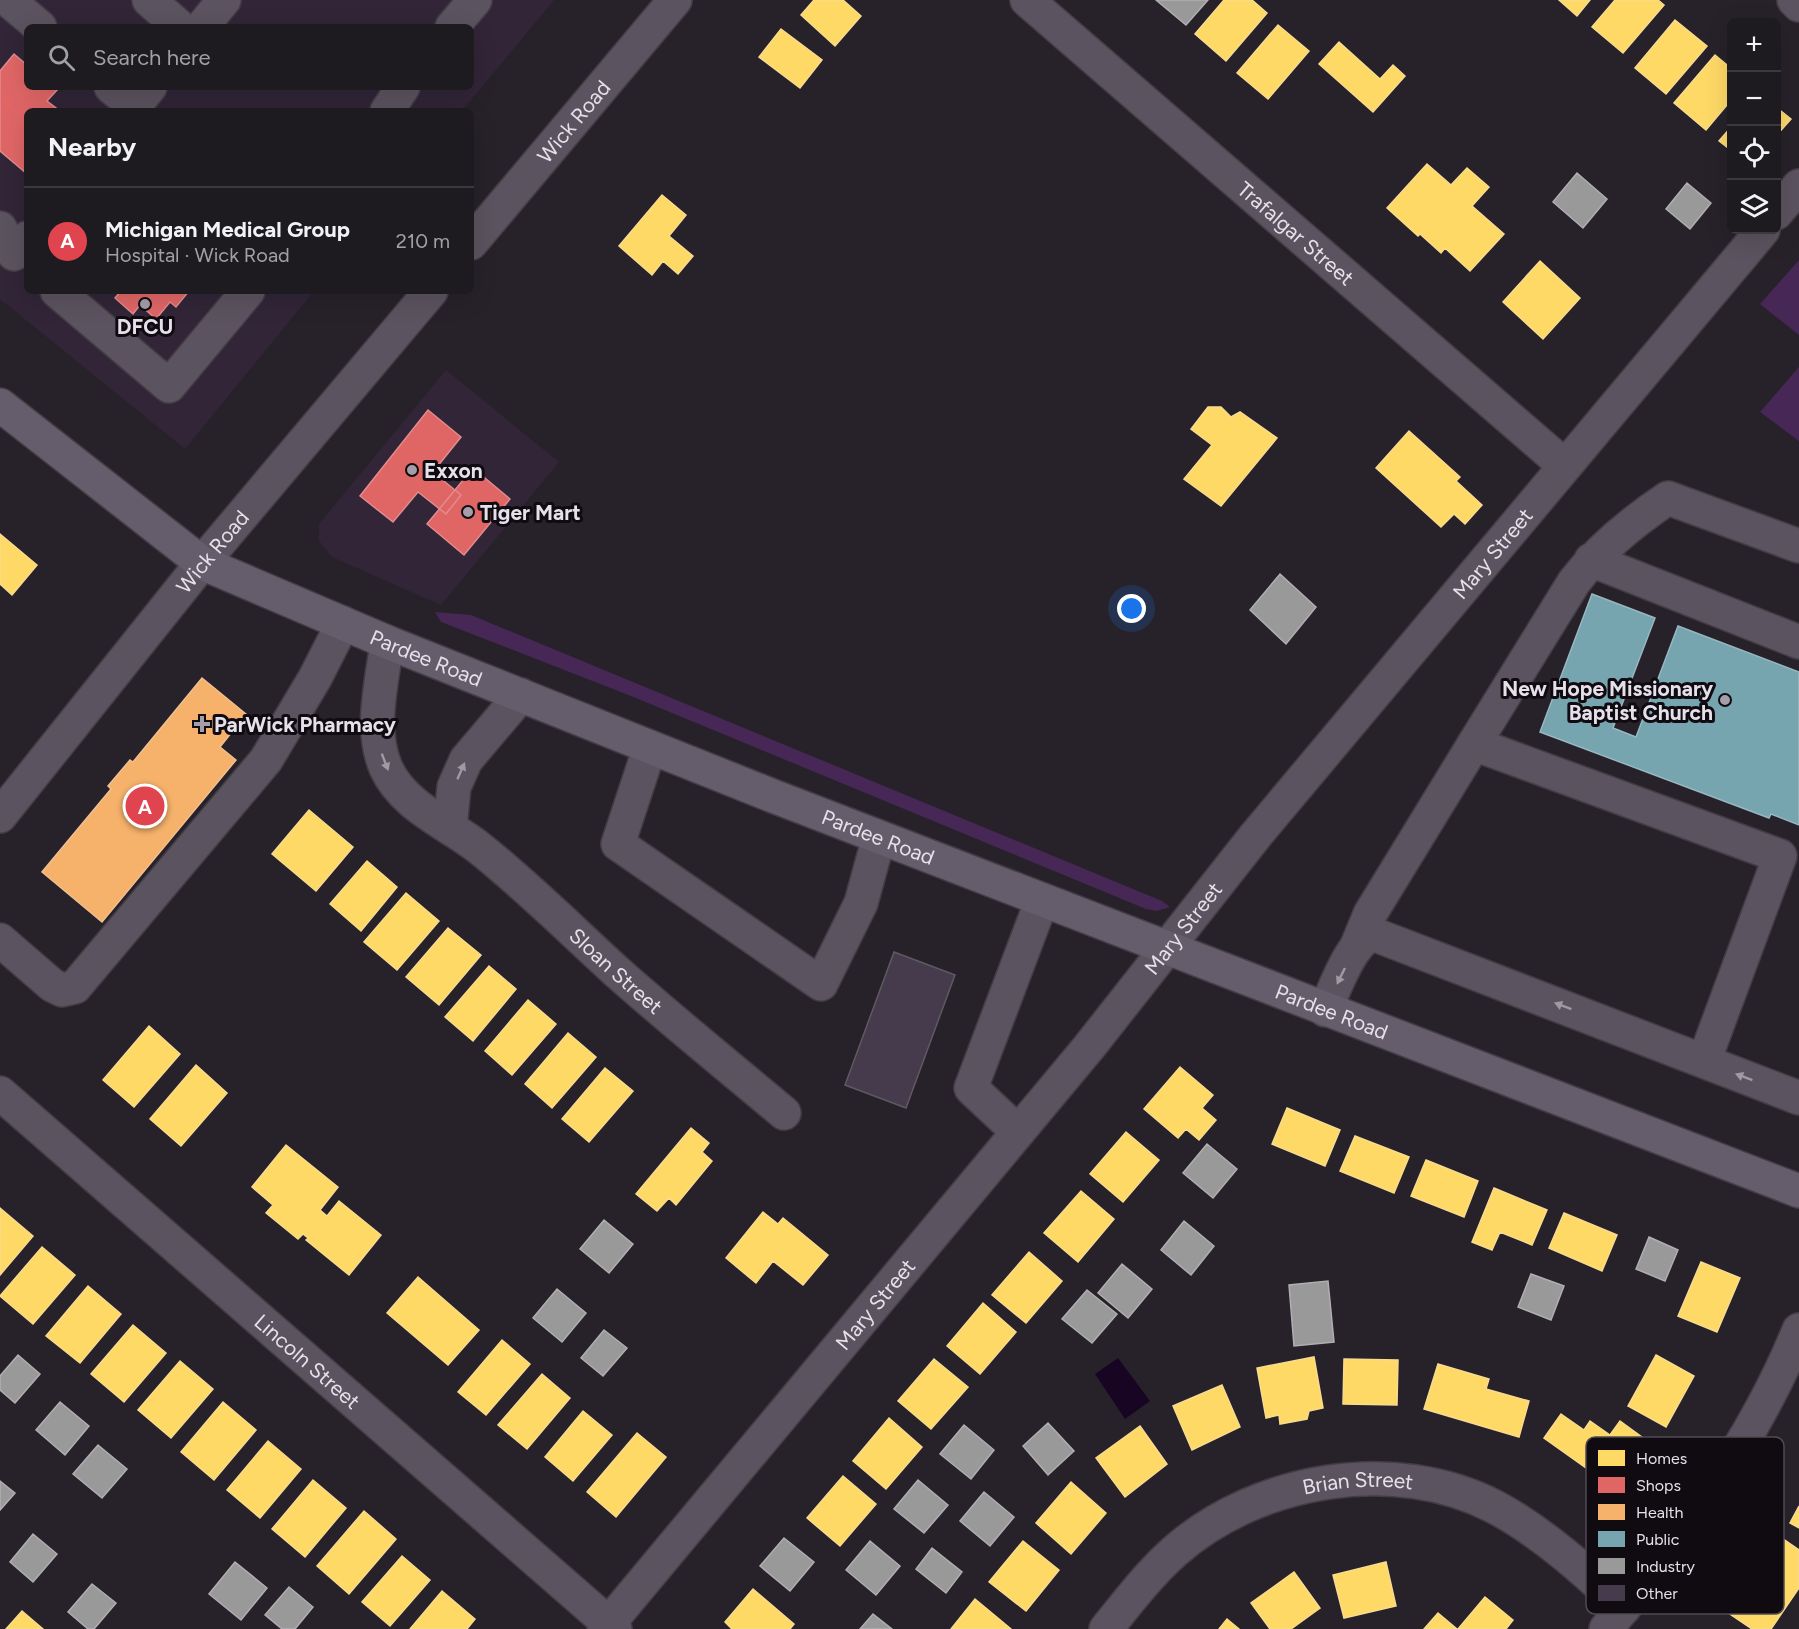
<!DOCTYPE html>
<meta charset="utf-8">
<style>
:root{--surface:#1d1a20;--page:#2a272d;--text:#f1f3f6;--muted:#a0a1a5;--line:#3b383e;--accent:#b45309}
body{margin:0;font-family:Figtree,sans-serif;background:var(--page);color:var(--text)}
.controls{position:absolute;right:18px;top:18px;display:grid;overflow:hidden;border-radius:9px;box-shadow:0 6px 24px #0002}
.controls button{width:54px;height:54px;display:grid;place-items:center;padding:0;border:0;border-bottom:2px solid var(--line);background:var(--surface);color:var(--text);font:30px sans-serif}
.you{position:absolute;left:1132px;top:609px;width:21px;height:21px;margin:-15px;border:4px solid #fff;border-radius:50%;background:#1a73e8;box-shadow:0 0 0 9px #1a73e833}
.badge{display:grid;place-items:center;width:39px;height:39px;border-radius:50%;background:var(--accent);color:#fff;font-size:20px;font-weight:700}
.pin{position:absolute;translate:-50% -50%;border:3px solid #fff;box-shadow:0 2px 6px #0006}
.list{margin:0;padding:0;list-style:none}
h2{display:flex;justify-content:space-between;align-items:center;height:78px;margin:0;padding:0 24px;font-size:26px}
h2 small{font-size:20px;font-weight:400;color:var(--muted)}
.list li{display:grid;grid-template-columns:39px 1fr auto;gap:18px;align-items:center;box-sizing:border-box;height:108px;padding:0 24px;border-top:2px solid var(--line)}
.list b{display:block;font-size:22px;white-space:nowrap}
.list p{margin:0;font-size:20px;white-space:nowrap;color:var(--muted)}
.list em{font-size:20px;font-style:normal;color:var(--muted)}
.icon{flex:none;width:33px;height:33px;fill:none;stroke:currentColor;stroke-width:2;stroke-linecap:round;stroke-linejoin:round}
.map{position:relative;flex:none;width:1799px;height:1629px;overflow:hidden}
.search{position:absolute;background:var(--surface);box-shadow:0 6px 24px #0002;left:24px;top:24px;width:450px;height:66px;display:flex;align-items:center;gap:15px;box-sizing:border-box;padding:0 21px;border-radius:9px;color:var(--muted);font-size:22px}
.panel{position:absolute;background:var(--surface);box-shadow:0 6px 24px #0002;left:24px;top:108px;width:450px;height:186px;border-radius:9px}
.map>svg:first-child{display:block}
</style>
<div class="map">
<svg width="1799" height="1629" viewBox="0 0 1799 1629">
<rect width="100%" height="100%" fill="#27222a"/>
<path fill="#312537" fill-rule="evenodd" d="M0 0H554L462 111H27V291H314L185 449 0 299ZM27 27H471V87H27Z
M446 370 559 462 441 605 332 557 319 541V524Z"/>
<path fill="#462756" d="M1799 260V335L1760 304Z
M1799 367V441L1760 412Z
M435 612 471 615 1162 901 1170 907 1157 911 1146 909 631 696 441 622Z"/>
<path fill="#180423" d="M1118 1358 1150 1401 1125 1419 1095 1374Z"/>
<path fill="#ffd966" stroke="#f8db8e" stroke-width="1.5" d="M814 0H843L861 16 835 46 801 15Z
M1224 0H1252L1267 13 1226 61 1195 34Z
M1559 0H1590L1577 16Z
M1615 0H1658L1664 5 1623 53 1592 27Z
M1675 20 1707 46 1666 94 1635 68Z
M1278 25 1309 51 1268 99 1237 73Z
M781 29 822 60 800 88 759 57Z
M1339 42 1380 79 1393 65 1405 76 1373 112 1319 64Z
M1715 55 1732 69V99L1706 130 1674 103Z
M1776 107 1791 119 1776 136Z
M1732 126V151L1719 141Z
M1427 164 1451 185 1467 168 1489 187 1472 206 1504 234 1470 271 1445 248 1441 253 1420 234 1418 236 1387 208Z
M662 195 686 215 669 236 693 256 678 274 663 261 652 275 619 246Z
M1540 261 1580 298 1543 339 1503 302Z
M1208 407H1221L1231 417 1240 412 1277 438 1221 506 1184 479 1212 445 1191 429Z
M1409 431 1460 477 1456 481 1482 505 1465 524 1454 514 1441 527 1376 468Z
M0 534 37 565 12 595 0 584Z
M309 810 353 847 316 891 272 854Z
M367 861 397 887 361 931 330 904Z
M406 893 439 921 397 970 364 942Z
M448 928 481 955 439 1005 406 977Z
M489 966 516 989 473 1041 445 1017Z
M528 1000 556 1024 512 1075 485 1051Z
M149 1026 180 1054 134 1107 103 1080Z
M568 1033 596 1057 552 1108 525 1084Z
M196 1065 227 1093 181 1146 150 1119Z
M1180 1067 1213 1095 1202 1108 1216 1120 1199 1140 1186 1129 1178 1138 1144 1109Z
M605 1068 633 1091 589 1142 562 1119Z
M1287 1108 1340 1130 1325 1166 1272 1144Z
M691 1128 709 1143 702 1152 712 1161 676 1205 669 1198 657 1211 636 1194Z
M1126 1132 1159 1160 1123 1202 1090 1174Z
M1355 1136 1409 1157 1394 1193 1340 1171Z
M286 1145 338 1187 320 1210 327 1216 339 1201 381 1235 349 1275 306 1240 308 1238 303 1234 298 1239 266 1213 273 1205 252 1187Z
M1426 1160 1478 1181 1464 1217 1411 1196Z
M1494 1188 1547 1210 1532 1245 1500 1232 1492 1250 1472 1242Z
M1081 1191 1114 1219 1078 1262 1044 1233Z
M0 1208 33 1236 0 1275Z
M763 1212 778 1224 783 1218 828 1255 803 1285 773 1261 756 1283 726 1258Z
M1564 1213 1617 1235 1602 1271 1549 1248Z
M42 1247 75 1275 33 1324 0 1296Z
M1029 1252 1062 1281 1026 1323 992 1295Z
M1701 1262 1740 1278 1717 1332 1678 1316Z
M418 1277 479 1330 448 1365 387 1313Z
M88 1286 121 1314 80 1363 46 1336Z
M983 1303 1016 1332 980 1374 947 1346Z
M133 1325 166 1353 124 1402 91 1374Z
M502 1340 530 1364 486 1415 458 1392Z
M1656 1355 1694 1376 1666 1427 1628 1406Z
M1314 1357 1323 1408 1309 1411 1307 1419 1280 1424 1279 1415 1266 1418 1257 1368Z
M934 1359 968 1387 931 1429 898 1401Z
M1344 1359 1398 1360 1397 1405 1343 1404Z
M180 1361 213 1389 171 1438 138 1410Z
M1438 1364 1489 1379 1486 1389 1529 1401 1519 1437 1424 1409Z
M542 1374 570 1398 527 1449 498 1425Z
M1222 1385 1240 1427 1192 1450 1173 1406Z
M223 1402 256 1430 214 1480 181 1452Z
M583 1411 612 1435 573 1481 545 1457Z
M1561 1414 1584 1430 1590 1421 1610 1435 1620 1421 1650 1443 1617 1490 1544 1438Z
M889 1418 922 1447 886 1489 853 1461Z
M1140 1426 1167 1464 1125 1497 1096 1458Z
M637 1433 666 1457 616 1517 587 1492Z
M268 1441 301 1469 260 1518 227 1490Z
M843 1476 876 1504 840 1546 807 1518Z
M313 1480 346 1508 305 1557 272 1529Z
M1071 1482 1106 1513 1071 1554 1036 1523Z
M1799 1506V1528L1790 1523Z
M364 1511 396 1539 349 1594 317 1566Z
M1779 1536 1799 1550V1588L1771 1629H1752L1727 1612Z
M1023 1541 1059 1570 1026 1611 989 1582Z
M402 1556 430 1580 390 1626 362 1602Z
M1386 1562 1396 1606 1344 1618 1333 1575Z
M1294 1572 1320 1608 1291 1629H1270L1251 1603Z
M753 1589 794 1624 790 1629H732L725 1622Z
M442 1591 475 1619 467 1629H410Z
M1485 1597 1513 1620 1506 1629H1458Z
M975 1599 1011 1629H951Z
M22 1611 43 1629H6Z
M1438 1613 1457 1629H1424Z
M1227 1619 1239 1629H1219Z"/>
<path fill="#e06666" stroke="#e28b8e" stroke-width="1.5" d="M14 54 27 65V87H53L57 90 47 101 60 111H27V174L0 151V71Z
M121 291H120H189L176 307 170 302 156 319 140 305 133 314 115 298Z
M428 410 461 437 433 472 461 495 446 514 418 492 393 522 360 496Z
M473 468 510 499 464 555 427 524Z"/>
<path fill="#f6b26b" stroke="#f1c091" stroke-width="1.5" d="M202 678 246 714 220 747 236 760 102 922 42 872 111 789 108 786 130 760 133 762Z"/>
<path fill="#76a5af" stroke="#98b7c1" stroke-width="1.5" d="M1592 594 1655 618 1613 728 1636 737 1678 626 1799 672V825L1771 814 1769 818 1540 732Z"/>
<path fill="#999" stroke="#b0aeb1" stroke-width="1.5" d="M1156 0H1208L1186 25Z
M1577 173 1607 199 1583 228 1553 202Z
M1687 183 1711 203 1690 229 1666 209Z
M1280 574 1316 607 1286 644 1250 610Z
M1207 1144 1237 1169 1213 1198 1183 1173Z
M604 1220 633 1244 609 1273 580 1249Z
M1184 1221 1214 1246 1191 1275 1161 1250Z
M1649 1237 1678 1250 1665 1281 1636 1269Z
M1122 1264 1152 1289 1128 1318 1098 1293Z
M1531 1274 1564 1286 1551 1320 1518 1307Z
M1328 1281 1334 1342 1294 1346 1289 1285Z
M557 1289 586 1313 562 1342 533 1318Z
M1087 1290 1117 1314 1092 1343 1062 1319Z
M604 1330 627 1348 603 1376 581 1358Z
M18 1355 40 1374 15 1403 0 1390V1376Z
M60 1402 89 1426 65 1455 36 1430Z
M1048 1423 1074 1451 1048 1475 1023 1446Z
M964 1425 994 1450 971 1479 940 1454Z
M98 1445 127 1469 102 1498 73 1474Z
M918 1480 948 1505 924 1533 894 1509Z
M0 1481 15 1493 0 1510Z
M984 1492 1014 1517 990 1546 960 1521Z
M33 1534 57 1554 33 1582 10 1562Z
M784 1538 814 1562 790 1591 760 1566Z
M870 1541 900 1566 876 1595 846 1570Z
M932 1548 962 1572 946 1593 916 1569Z
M235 1562 267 1588 241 1620 209 1594Z
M92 1584 116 1603 94 1629H88L68 1612Z
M289 1587 313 1607 295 1629H282L265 1615Z
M873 1614 892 1629H860Z"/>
<path fill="#463b4c" stroke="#5f5a61" stroke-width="1.5" d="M894 952 955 975 906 1108 845 1085Z"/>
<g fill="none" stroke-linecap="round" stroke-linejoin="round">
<defs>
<g id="minor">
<path d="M8 0 40 27"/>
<path d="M149 0 180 27"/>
<path id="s1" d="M1027 0 1565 466"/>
<path d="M1794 0 1799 5"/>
<path d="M202 27 224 0"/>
<path d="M452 27 475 0"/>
<path d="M111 87 134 106"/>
<path d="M130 111 150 87"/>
<path d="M387 111 403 87"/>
<path d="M1776 213 1799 186"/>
<path d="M0 228 14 254 27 238"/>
<path id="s2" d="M471 243 675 0"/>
<path d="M57 291 169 386 248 291"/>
<path d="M1591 560 1799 642"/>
<path id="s3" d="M387 642C382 683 369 729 386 768 403 806 447 823 478 847 526 885 571 930 617 972 671 1020 728 1066 784 1113"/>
<path d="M1474 744 1574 582C1600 548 1632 522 1668 498L1799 546"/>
<path d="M650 747 618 844 821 984 861 903 879 837"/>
<path id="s4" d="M0 816 202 563 431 291"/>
<path d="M450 828 454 787 466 760 521 695"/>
<path d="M0 940 52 985 62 990 75 987 266 760 315 678 343 623"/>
<path d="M1356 948 1370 914 1474 744 1780 856 1704 1061"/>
<path d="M1325 1010C1335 989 1350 942 1373 934L1799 1098"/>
<path id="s5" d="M0 1093 615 1629"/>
<path d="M1018 1132 971 1088 1042 900"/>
<path id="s6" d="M604 1629 1089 1047 1256 835 1763 230"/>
<path id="s7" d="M1106 1629C1128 1602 1149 1574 1175 1551 1258 1478 1395 1455 1495 1507 1542 1532 1586 1571 1624 1608"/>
<path d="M1606 1629C1682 1538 1754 1441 1799 1330"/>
</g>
<g id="major">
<path id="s8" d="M0 405 202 563 387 642 773 796 1799 1191"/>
</g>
</defs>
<use href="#minor" stroke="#423d44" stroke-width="36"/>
<use href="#major" stroke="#423d44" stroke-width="36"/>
<use href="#minor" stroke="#5b535f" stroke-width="33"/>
<use href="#major" stroke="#655d6b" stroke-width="33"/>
</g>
<defs><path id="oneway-solid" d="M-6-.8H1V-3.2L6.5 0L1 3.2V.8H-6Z" transform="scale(1.5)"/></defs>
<g fill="#a09aa4">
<use href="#oneway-solid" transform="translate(385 762) rotate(69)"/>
<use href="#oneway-solid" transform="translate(461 771) rotate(-66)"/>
<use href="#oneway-solid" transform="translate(1341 976) rotate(116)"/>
<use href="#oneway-solid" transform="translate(1563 1006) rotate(-159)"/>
<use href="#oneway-solid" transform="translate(1744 1077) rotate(-159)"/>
</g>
<g fill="#a39ea7" stroke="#0f0b11" stroke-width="2">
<circle cx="145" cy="304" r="6"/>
<circle cx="412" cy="470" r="6"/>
<circle cx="468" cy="512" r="6"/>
<circle cx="1725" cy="700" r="6"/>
<path d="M199 715h6v6h6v6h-6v6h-6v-6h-6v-6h6z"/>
</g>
<g text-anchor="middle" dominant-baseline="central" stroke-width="6" stroke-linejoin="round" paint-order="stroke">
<g font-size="21" fill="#e6e0ea" stroke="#0f0b11">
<text stroke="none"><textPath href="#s2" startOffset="159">Wick Road</textPath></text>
<text stroke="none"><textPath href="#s1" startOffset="356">Trafalgar Street</textPath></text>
<text stroke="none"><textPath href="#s4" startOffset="339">Wick Road</textPath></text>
<text stroke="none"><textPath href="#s6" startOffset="1395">Mary Street</textPath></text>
<text stroke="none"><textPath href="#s8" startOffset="500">Pardee Road</textPath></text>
<text stroke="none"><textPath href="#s8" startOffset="986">Pardee Road</textPath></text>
<text stroke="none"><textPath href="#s6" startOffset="909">Mary Street</textPath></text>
<text stroke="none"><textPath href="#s3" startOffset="436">Sloan Street</textPath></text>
<text stroke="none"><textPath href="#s8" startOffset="1472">Pardee Road</textPath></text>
<text stroke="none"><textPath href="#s6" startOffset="423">Mary Street</textPath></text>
<text stroke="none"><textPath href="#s5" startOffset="408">Lincoln Street</textPath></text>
<text stroke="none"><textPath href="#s7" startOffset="304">Brian Street</textPath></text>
</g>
<g font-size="21" font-weight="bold" fill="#e6e0ea" stroke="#0f0b11" text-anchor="start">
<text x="145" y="326" text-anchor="middle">DFCU</text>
<text x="424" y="470">Exxon</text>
<text x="480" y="512">Tiger Mart</text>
<text x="1713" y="688" text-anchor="end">New Hope Missionary<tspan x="1713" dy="24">Baptist Church</tspan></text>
<text x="214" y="724">ParWick Pharmacy</text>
</g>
</g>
<rect x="1586" y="1437" width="198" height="177" rx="9" fill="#0f0b11" stroke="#504b52" stroke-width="1.5"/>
<rect x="1598" y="1450" width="27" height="16" fill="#ffd966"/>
<rect x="1598" y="1477" width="27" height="16" fill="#e06666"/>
<rect x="1598" y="1504" width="27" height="16" fill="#f6b26b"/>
<rect x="1598" y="1531" width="27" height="16" fill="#76a5af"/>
<rect x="1598" y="1558" width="27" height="16" fill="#999"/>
<rect x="1598" y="1585" width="27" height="16" fill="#463b4c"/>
<g font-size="16" fill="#e6e0ea">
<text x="1636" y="1464">Homes</text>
<text x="1636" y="1491">Shops</text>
<text x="1636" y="1518">Health</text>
<text x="1636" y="1545">Public</text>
<text x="1636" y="1572">Industry</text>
<text x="1636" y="1599">Other</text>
</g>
</svg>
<div class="controls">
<button>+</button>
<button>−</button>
<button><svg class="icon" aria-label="locate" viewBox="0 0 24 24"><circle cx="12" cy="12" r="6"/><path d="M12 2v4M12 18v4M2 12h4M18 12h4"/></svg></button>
<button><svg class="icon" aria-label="layers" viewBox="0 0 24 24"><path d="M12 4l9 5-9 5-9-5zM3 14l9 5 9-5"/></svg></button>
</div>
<div class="you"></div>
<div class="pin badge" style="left:145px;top:806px;background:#e0444e">A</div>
<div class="search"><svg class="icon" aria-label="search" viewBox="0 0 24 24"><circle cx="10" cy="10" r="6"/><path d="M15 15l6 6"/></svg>Search here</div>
<section class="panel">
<h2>Nearby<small></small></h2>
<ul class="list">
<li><span class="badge" style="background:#e0444e">A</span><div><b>Michigan Medical Group</b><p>Hospital · Wick Road</p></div><em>210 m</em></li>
</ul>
</section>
</div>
